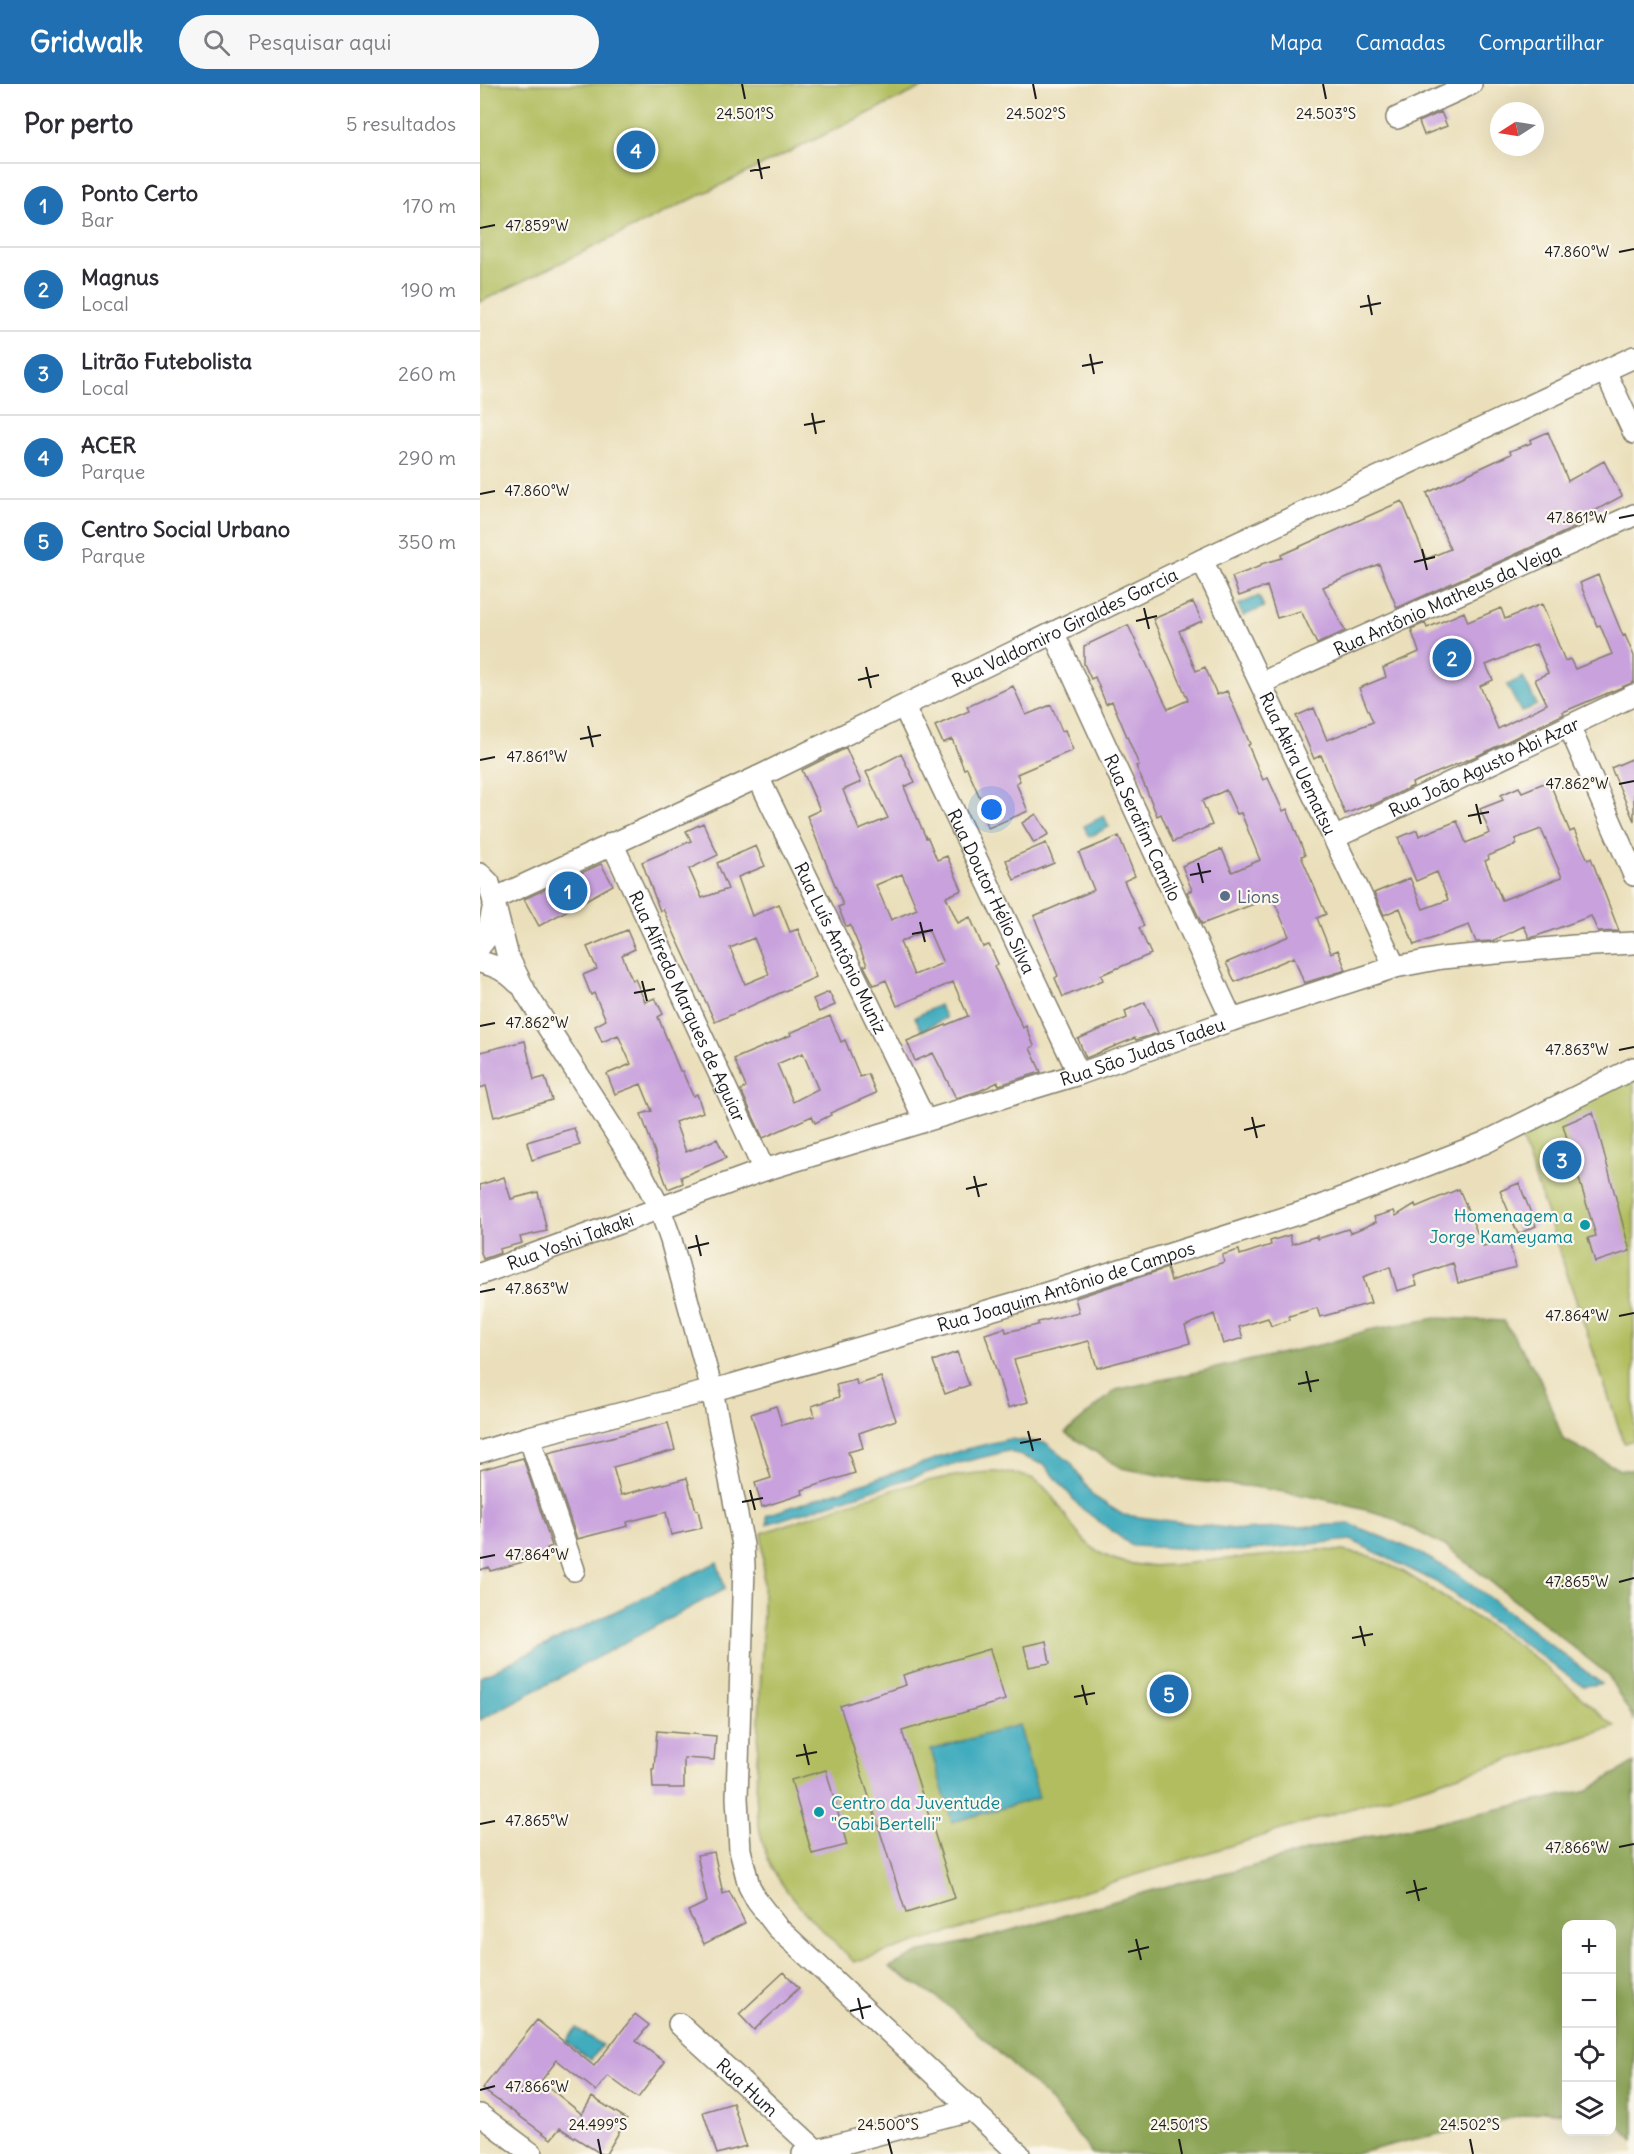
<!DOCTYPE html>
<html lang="pt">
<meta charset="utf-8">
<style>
:root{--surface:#fff;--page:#f7f7f7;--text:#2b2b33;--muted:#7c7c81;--line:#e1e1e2;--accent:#1f6fb2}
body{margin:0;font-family:Delius,sans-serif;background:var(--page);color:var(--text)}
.controls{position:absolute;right:18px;bottom:18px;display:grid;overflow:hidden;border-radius:12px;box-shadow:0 6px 24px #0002}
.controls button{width:54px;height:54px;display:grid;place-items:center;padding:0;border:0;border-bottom:2px solid var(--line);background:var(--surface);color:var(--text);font:30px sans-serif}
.compass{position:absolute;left:1010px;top:18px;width:54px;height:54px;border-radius:50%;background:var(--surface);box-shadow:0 6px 24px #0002;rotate:258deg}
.you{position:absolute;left:512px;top:726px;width:21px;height:21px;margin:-15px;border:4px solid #fff;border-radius:50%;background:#1a73e8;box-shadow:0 0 0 9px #1a73e833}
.badge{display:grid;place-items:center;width:39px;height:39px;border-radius:50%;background:var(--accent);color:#fff;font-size:20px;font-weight:700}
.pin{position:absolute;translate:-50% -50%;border:3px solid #fff;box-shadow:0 2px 6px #0006}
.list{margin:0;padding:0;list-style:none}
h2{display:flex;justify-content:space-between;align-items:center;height:78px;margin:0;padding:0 24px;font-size:26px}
h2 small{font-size:20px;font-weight:400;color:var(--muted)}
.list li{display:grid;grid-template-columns:39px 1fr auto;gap:18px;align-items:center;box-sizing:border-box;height:84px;padding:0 24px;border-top:2px solid var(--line)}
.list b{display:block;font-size:22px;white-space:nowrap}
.list p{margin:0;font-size:20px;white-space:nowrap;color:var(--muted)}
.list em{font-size:20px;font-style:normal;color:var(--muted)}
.icon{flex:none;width:33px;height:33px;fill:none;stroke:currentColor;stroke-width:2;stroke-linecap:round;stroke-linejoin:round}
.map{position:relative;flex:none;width:1154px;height:2070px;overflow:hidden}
header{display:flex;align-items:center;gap:36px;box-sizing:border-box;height:84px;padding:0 30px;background:var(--accent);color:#fff}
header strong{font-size:28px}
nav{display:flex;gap:33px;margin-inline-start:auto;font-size:21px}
.search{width:420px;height:54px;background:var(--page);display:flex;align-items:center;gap:15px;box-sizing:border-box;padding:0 21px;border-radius:33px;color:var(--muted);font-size:22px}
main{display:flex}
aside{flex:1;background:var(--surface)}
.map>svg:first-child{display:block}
</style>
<header>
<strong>Gridwalk</strong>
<div class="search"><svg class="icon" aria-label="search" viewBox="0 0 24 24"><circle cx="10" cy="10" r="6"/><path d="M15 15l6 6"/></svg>Pesquisar aqui</div>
<nav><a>Mapa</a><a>Camadas</a><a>Compartilhar</a></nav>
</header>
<main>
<aside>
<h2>Por perto<small>5 resultados</small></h2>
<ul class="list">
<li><span class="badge">1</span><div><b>Ponto Certo</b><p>Bar</p></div><em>170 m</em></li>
<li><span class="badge">2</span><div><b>Magnus</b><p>Local</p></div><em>190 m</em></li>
<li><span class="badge">3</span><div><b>Litrão Futebolista</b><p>Local</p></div><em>260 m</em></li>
<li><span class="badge">4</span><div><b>ACER</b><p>Parque</p></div><em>290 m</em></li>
<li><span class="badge">5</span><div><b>Centro Social Urbano</b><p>Parque</p></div><em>350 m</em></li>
</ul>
</aside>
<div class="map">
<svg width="1154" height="2070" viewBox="0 0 1154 2070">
<rect width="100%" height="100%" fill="#fbf7ec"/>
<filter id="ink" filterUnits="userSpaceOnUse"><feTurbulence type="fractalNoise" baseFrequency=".0167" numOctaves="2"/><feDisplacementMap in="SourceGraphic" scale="12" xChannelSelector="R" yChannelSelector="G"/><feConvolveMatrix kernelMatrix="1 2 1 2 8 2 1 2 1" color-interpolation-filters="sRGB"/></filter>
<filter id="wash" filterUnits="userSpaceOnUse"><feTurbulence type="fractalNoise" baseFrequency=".008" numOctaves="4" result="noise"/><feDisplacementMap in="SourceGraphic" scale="24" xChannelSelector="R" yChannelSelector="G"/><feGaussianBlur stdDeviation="1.35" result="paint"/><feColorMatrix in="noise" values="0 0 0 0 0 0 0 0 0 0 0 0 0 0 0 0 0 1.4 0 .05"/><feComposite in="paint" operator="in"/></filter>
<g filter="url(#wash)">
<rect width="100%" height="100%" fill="#eadfba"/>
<path fill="#b1bd5f" stroke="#666c3e" stroke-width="1.5" d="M0 0H449L0 218Z
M1154 989V1356L1144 1359 1039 1047Z
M515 1388C528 1389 544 1389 555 1396 582 1413 589 1452 622 1470 658 1490 706 1479 744 1475 776 1473 808 1470 840 1466L863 1467 890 1472 924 1488 1028 1554 1060 1578 1135 1643 374 1878C346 1850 300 1809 287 1772 271 1732 277 1683 279 1641 281 1577 285 1513 282 1449 358 1424 435 1391 515 1388Z"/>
<path fill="#8ca456" stroke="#546039" stroke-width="1.5" d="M957 1234 1024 1237 1060 1294 1083 1355 1140 1386H1154V1636L1127 1590 967 1463 905 1431 839 1414 774 1403 706 1396 641 1384 585 1349 636 1306 848 1259 888 1246Z
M1154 1678V2056L1132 2034V1840H1086V2029L1064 2027 927 2057 875 2070H611L608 2063 566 2012 465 1919 409 1883 438 1869 503 1854 702 1798 770 1783 840 1763 1108 1706Z"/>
<path fill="#3facbd" stroke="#2e646c" stroke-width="1.5" d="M779 512 784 523 763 532 758 521Z
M1043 593 1057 621 1041 628 1027 601Z
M624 732 629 743 609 753 604 742Z
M459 921 466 934 442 947 435 933Z
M529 1355 566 1359 591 1379 613 1412 643 1431 762 1446 870 1440 936 1467 979 1491 1122 1600 1103 1602 956 1498 871 1456 761 1467 652 1462 600 1423 565 1381 528 1367 471 1381 287 1440V1431L482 1366Z
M237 1478 245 1505 0 1636V1593Z
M539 1641 559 1714 472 1738 451 1666Z
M96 1944 122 1961 111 1976 86 1958Z"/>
<g id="blocks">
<path fill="#c8a1dd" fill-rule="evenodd" d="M961 28 967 42 944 51 939 38Z
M1068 348 1088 397 1124 377 1142 412 1096 437 1098 442 917 524 899 480 843 503 865 547 837 560 821 527 797 534 787 502 759 512 752 493 781 482V480L802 474 801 471 922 417 946 475 970 465 947 409 1031 370 1030 367 1051 359 1050 356Z
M1118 491 1143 552 1145 551 1154 572V598L1083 628 1084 630 999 671 932 699 933 702 891 722 890 720 865 730 841 671 834 675 816 632 834 624 847 656 893 638 879 604 906 593 903 584 939 568 931 545 945 539 947 544 984 528 988 538 1021 524 1025 535 1062 520 1085 577 1090 575 1095 585 1132 570 1120 541 1117 542 1100 499ZM1056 560 1068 589 1055 595 1067 620 1018 645 1000 602 1013 596 1006 581Z
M713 518 722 537 699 547 716 587 725 583 737 611 747 607 770 660 768 661 783 696 788 694 803 727 807 725 825 771 821 772 846 830 837 834 851 869 858 866 866 886 824 899 814 873 755 898 746 879 809 852 794 817 792 813 722 840 707 808 712 806 702 782 742 765 752 788 780 776 761 729 757 730 746 706 722 717 732 741 693 758 681 730 677 732 669 712 656 682 659 681 632 617 626 620 615 593 611 595 604 580V562L648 541 688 625 708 616 673 535Z
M533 602 546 631 571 621 582 647 585 646 593 666 537 690 540 697 536 699 548 727 508 744 500 725 504 723 487 684 484 685 472 655 463 659 455 642 489 627 487 623Z
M366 664 381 698 363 706 379 746 408 734 386 688 421 670 435 698 424 703 446 754H448L457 776 467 772 482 806 466 813 478 839 490 833 503 863 509 861 518 880 514 882 543 944 546 942 554 962 550 964 561 988 519 1001 518 998 499 1007 476 1014 453 969 435 977 427 957 488 932 473 898 417 922 406 896 394 901 384 882 387 881 370 841 366 842 358 823 363 821 327 732 340 726 322 686ZM422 790 437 825 411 836 396 801ZM448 845 463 879 434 891 420 858Z
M1154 674V737L1131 684Z
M1069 697 1090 748 1094 746 1108 776 1111 774 1139 847 1118 848 1111 832 1054 853H1049L1044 842 1012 857 996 858 989 841 934 861 920 824 904 831 894 809 930 794 943 825 968 816 957 788 936 797 918 754 937 746 939 752 977 737 986 759 1010 749 1000 725 1023 716 1021 711 1039 703 1042 708ZM1061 745 1082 793 1022 816 1005 777 1009 775 1008 772 1037 760 1035 755Z
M556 730 569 750 554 759 542 739Z
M223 739 238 771 209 785 222 814 248 805 237 779 276 762 285 782 258 793 272 832 299 820 310 848 318 845 336 893 235 938 183 825 180 827 162 778 211 757 206 747ZM274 854 289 890 265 900 250 864Z
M639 752 655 792 644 797 664 842 659 844 671 870 621 891 623 896 583 913 575 894 578 892 554 832 614 806 599 769Z
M566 759 574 779 534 796 526 776Z
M121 780 133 801 59 842 44 815Z
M147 846 155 865 142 871 152 896 155 895 165 918 175 914 183 930 178 933 200 987H202L213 1012 217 1010 223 1028 195 1038 206 1068 237 1055 246 1074 201 1093 203 1099 188 1105 161 1030 172 1027 161 1000 135 1010 127 990 151 980 138 951 122 958 115 942 126 936 114 909 111 911 103 891 117 885 107 863Z
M349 908 355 921 339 928 333 915Z
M665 918 678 949 656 956 655 954 606 974 598 955 647 934 645 927Z
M350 932 361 958 365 956 380 993 388 990 396 1009 350 1029 351 1031 335 1039 332 1032 283 1054 261 1006 266 1003 254 975 311 951 310 949ZM323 969 338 1005 313 1018 297 980Z
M45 957 54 996 65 993 72 1016 14 1033 6 1002 0 1004V968Z
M1113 1028 1150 1167 1115 1178 1108 1154 1116 1152 1083 1041Z
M94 1044 100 1061 52 1076 47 1058Z
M24 1093 31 1115 58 1108 67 1147 40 1153 42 1159 19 1165 20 1169 3 1175 0 1165V1101Z
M1039 1099 1056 1142 1038 1150 1020 1107Z
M979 1105 1003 1162 1028 1155 1036 1183 978 1199 973 1179 934 1192 937 1201 917 1207 910 1183 883 1193 891 1219 840 1233 837 1224 809 1232 810 1236 791 1242 788 1234 759 1243 763 1254 743 1260 734 1230 705 1242 710 1259 617 1284 609 1257 534 1276 548 1318 528 1324 505 1250 525 1244 526 1248 558 1241V1238L599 1228 595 1214 687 1184 691 1197 744 1178 742 1171 759 1166 760 1171 791 1161 790 1157 810 1151 812 1160 837 1152V1155L868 1145 870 1149 896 1138 894 1133 914 1127 916 1132 935 1120 936 1123Z
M477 1268 489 1301 465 1310 453 1277Z
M401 1293 416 1336 379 1349 383 1364 368 1368 375 1389 322 1406 323 1410 282 1423 275 1399 291 1394 271 1330 296 1322 302 1341 335 1332 332 1322 359 1313 356 1301 376 1296 377 1301Z
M188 1339 195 1366 133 1383 141 1411 207 1394 216 1426H218L222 1444 191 1451 186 1428 147 1438 148 1442 97 1455 68 1369Z
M43 1374 72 1462 67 1464 69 1471 10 1487 9 1483 0 1486V1386Z
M566 1557 570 1579 549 1583 544 1562Z
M510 1565 525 1616 422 1647 475 1814 426 1829 360 1622 426 1601 423 1591Z
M177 1647 236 1652 234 1676 204 1674V1704H173L172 1685H174Z
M346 1686 367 1761 332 1770 311 1696Z
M234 1768 243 1810 249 1807 265 1839 224 1860 208 1827 227 1818 217 1771Z
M304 1888 319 1904 274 1946 259 1930Z
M155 1930 169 1941 156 1957 185 1978 158 2014 128 1992 116 2007 77 1976 61 1997 102 2030 112 2013 147 2035 126 2070H121L80 2044 71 2055 2 2005 57 1936 114 1982Z
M253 2019 266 2062 237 2070 223 2028Z"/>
</g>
</g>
<g filter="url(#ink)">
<use href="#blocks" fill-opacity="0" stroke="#837e6b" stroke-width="1.5"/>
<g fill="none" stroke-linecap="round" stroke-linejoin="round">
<defs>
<g id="minor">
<path d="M917 34 991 0"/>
<path d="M1125 287 1154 349"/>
<path id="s1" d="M722 476 915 883"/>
<path id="s2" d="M574 550 752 936"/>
<path id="s3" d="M781 599 1154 431"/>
<path id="s4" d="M424 623 599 990"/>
<path d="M1089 642 1154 791"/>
<path id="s5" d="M278 693 445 1036"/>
<path id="s6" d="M854 754 1154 611"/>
<path id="s7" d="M132 759 284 1086"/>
<path d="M0 790 9 799 28 873 46 909 163 1092 180 1125 191 1156 232 1306 263 1461 264 1482 257 1714 260 1766 269 1802 277 1817 297 1843 539 2070"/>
<path id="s8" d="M14 815 278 693 722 476 1154 273"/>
<path d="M0 862 7 853 13 825"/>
<path d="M0 878C17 882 26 887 38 899"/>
<path id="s9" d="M0 1190 284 1086 599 990 752 936 915 883 962 874 1094 862 1154 859"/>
<path d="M49 1353 94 1486"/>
<path id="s10" d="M0 1368 49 1353 248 1302 542 1217 839 1123 1004 1059 1154 984"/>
<path id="s11" d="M199 1940 336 2066"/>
<path d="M0 2031 52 2070"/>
<path d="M323 2070 493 2025"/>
</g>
</defs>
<use href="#minor" stroke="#837e6b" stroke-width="24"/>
<use href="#minor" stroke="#fff" stroke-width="21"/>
</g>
</g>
<path fill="none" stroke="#1c1c1c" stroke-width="2" d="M262 0 265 15M553 0 556 15M843 0 846 15M278 75 282 95M270 87 290 83M0 144 15 141M1139 168 1154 165M888 211 892 231M880 223 901 219M610 270 614 290M602 282 623 278M332 329 336 350M324 341 345 337M0 410 15 407M1139 434 1154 431M942 465 947 486M934 478 955 473M664 524 669 545M656 537 677 532M386 583 391 604M378 596 399 591M108 642 113 663M100 655 121 651M0 676 15 673M1139 700 1154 697M996 720 1001 740M988 732 1009 728M718 779 723 799M710 791 731 787M440 838 445 858M432 850 453 846M162 897 167 917M154 909 175 905M0 942 15 939M1139 966 1154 963M772 1033 777 1054M764 1046 785 1041M494 1092 499 1113M486 1105 507 1100M216 1151 221 1172M208 1164 229 1159M0 1208 15 1205M1139 1232 1154 1229M826 1287 831 1308M818 1300 839 1296M548 1347 553 1367M540 1359 561 1355M270 1406 275 1426M262 1418 283 1414M0 1474 15 1471M1139 1498 1154 1494M880 1542 885 1562M872 1554 893 1550M602 1601 607 1621M594 1613 615 1609M324 1660 329 1681M316 1672 337 1668M0 1740 15 1737M1139 1763 1154 1760M934 1796 939 1817M926 1809 947 1804M656 1855 661 1876M648 1868 669 1863M378 1914 383 1935M370 1927 391 1922M0 2006 15 2002M118 2055 121 2070M408 2055 412 2070M699 2055 702 2070M990 2055 993 2070"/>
<circle fill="#5c6f8a" stroke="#fbf7ec" stroke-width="2" cx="745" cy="812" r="6"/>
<g fill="#0f9aa8" stroke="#fbf7ec" stroke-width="2">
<circle cx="1105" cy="1141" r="6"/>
<circle cx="339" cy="1728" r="6"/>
</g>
<g text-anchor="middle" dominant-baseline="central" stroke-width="4.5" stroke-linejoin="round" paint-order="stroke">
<g font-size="18" fill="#1c1c1c" stroke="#fbf7ec">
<text stroke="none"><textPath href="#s3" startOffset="204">Rua Antônio Matheus da Veiga</textPath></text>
<text stroke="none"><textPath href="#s8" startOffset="632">Rua Valdomiro Giraldes Garcia</textPath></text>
<text stroke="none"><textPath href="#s1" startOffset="225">Rua Akira Uematsu</textPath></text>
<text stroke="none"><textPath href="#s6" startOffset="166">Rua João Agusto Abi Azar</textPath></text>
<text stroke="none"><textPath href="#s2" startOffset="213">Rua Serafim Camilo</textPath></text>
<text stroke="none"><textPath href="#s4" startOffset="204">Rua Doutor Hélio Silva</textPath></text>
<text stroke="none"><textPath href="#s5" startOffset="190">Rua Luís Antônio Muniz</textPath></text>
<text stroke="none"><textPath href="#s7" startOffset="180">Rua Alfredo Marques de Aguiar</textPath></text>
<text stroke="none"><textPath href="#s9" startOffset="699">Rua São Judas Tadeu</textPath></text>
<text stroke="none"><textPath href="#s9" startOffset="96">Rua Yoshi Takaki</textPath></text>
<text stroke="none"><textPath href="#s10" startOffset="609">Rua Joaquim Antônio de Campos</textPath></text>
<text stroke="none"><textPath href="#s11" startOffset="93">Rua Hum</textPath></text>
</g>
<g font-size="18" fill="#4e5e75" stroke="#fbf7ec" text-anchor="start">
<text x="757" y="812">Lions</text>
</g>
<g font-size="18" fill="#0d838f" stroke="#fbf7ec" text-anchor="end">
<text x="1093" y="1131">Homenagem a<tspan x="1093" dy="21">Jorge Kameyama</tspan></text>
<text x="351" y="1718" text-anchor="start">Centro da Juventude<tspan x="351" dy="21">"Gabi Bertelli"</tspan></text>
</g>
</g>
<g font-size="15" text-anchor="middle" fill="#1c1c1c" stroke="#fbf7ec" stroke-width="4.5" stroke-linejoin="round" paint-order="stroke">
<text x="265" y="35">24.501°S</text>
<text x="556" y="35">24.502°S</text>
<text x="846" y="35">24.503°S</text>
<text x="57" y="147">47.859°W</text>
<text x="1097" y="173">47.860°W</text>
<text x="57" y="412">47.860°W</text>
<text x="1097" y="439">47.861°W</text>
<text x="57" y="678">47.861°W</text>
<text x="1097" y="705">47.862°W</text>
<text x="57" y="944">47.862°W</text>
<text x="1097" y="971">47.863°W</text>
<text x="57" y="1210">47.863°W</text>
<text x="1097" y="1237">47.864°W</text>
<text x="57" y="1476">47.864°W</text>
<text x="1097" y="1503">47.865°W</text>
<text x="57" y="1742">47.865°W</text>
<text x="1097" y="1769">47.866°W</text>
<text x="57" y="2008">47.866°W</text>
<text x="118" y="2046">24.499°S</text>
<text x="408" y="2046">24.500°S</text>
<text x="699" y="2046">24.501°S</text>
<text x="990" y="2046">24.502°S</text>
</g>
</svg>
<div class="controls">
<button>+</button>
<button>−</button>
<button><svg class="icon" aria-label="locate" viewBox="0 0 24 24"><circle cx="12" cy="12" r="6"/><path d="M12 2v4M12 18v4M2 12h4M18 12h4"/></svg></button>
<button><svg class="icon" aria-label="layers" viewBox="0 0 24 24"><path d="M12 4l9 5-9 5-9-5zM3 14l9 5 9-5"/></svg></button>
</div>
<svg class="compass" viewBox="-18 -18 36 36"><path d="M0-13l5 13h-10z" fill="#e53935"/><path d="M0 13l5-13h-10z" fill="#7c7c81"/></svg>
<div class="you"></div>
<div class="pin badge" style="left:88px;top:807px">1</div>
<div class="pin badge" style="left:972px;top:574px">2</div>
<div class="pin badge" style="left:1082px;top:1076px">3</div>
<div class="pin badge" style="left:156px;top:66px">4</div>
<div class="pin badge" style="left:689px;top:1610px">5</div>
</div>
</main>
